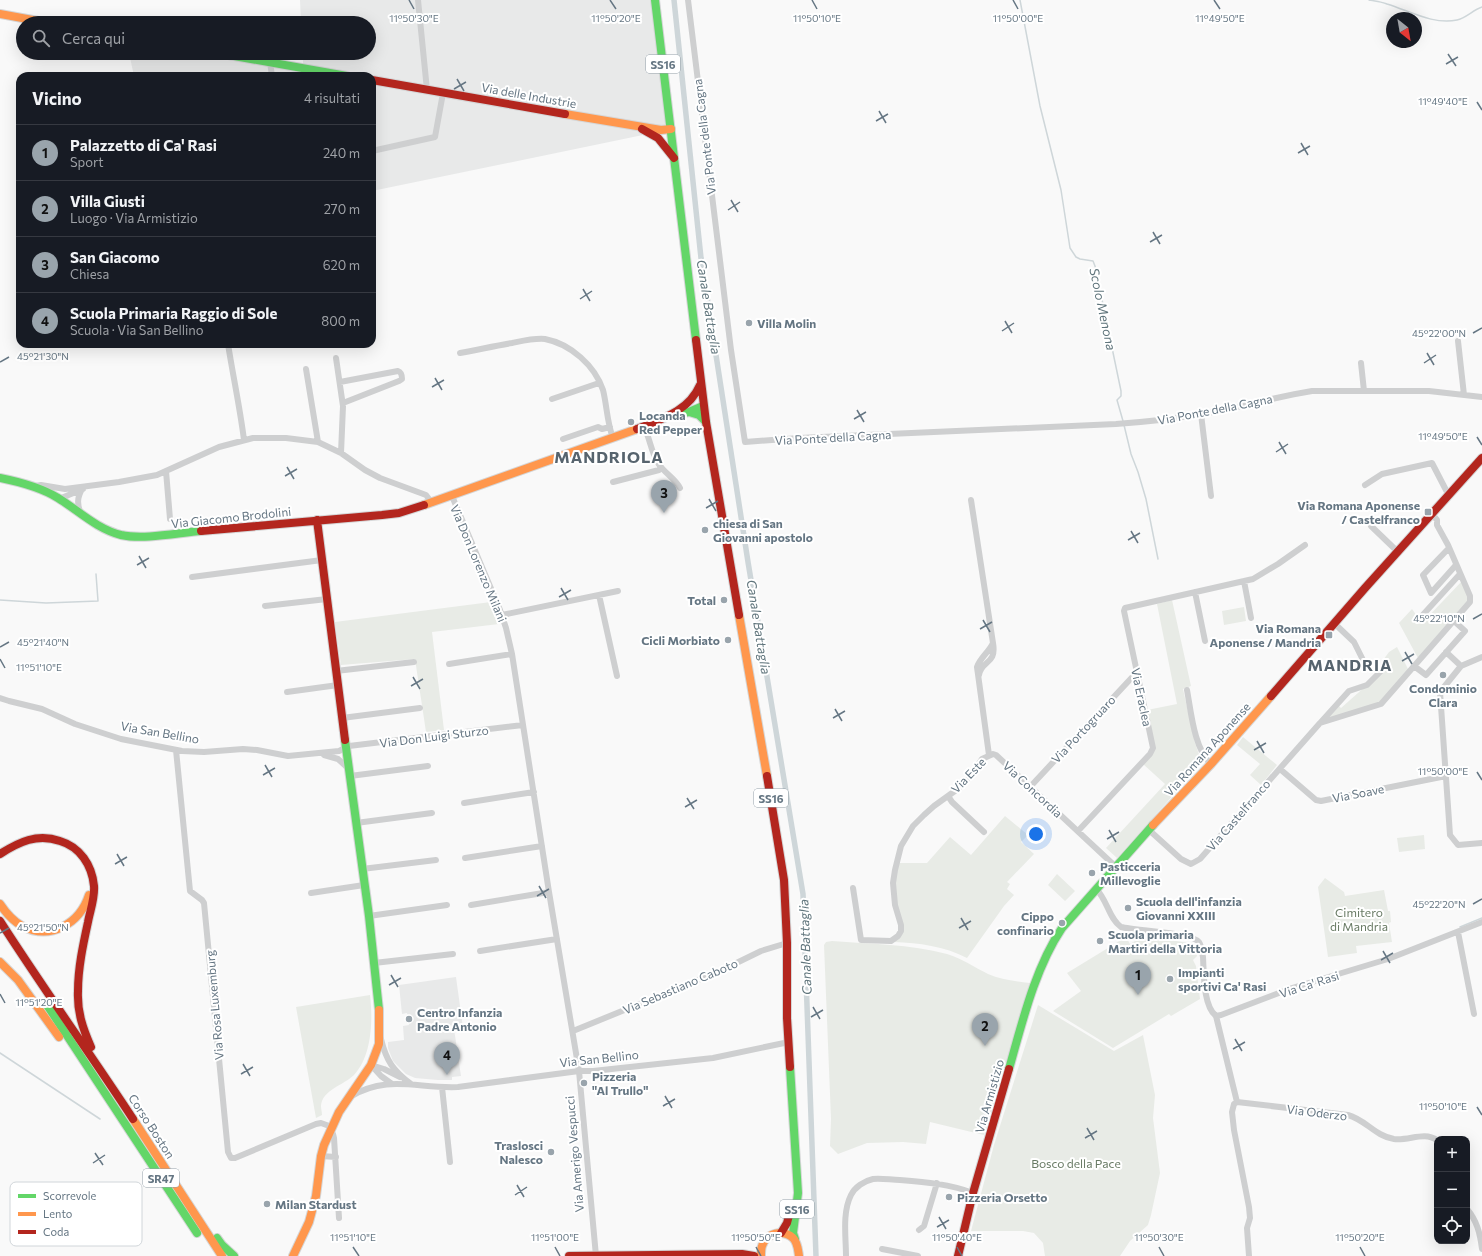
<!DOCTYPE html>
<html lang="it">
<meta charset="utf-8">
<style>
:root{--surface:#171b24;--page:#242831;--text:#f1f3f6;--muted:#9ea1a6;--line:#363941;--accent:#99a4ac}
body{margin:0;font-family:Commissioner,sans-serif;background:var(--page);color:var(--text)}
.controls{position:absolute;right:12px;bottom:12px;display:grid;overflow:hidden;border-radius:8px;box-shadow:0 4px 16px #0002}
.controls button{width:36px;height:36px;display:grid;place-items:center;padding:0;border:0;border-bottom:1px solid var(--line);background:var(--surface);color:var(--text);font:20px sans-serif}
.compass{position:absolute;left:1386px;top:12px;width:36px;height:36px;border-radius:50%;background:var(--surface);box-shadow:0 4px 16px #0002;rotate:149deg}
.you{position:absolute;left:1036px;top:834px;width:14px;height:14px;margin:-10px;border:3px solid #fff;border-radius:50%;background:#1a73e8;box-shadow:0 0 0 6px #1a73e833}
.badge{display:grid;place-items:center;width:26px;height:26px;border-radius:50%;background:var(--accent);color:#111;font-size:13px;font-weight:700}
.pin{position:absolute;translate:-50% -33px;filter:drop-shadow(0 1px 2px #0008)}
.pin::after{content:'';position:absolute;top:21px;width:14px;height:12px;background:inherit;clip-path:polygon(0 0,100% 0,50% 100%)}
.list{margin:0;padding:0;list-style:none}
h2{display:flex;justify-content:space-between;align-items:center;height:52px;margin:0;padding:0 16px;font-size:17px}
h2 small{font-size:13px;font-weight:400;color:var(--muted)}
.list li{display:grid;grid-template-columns:26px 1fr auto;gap:12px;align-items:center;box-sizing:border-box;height:56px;padding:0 16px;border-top:1px solid var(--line)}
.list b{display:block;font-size:15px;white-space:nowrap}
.list p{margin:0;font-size:13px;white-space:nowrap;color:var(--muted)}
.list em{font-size:13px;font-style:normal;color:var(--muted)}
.icon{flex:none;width:22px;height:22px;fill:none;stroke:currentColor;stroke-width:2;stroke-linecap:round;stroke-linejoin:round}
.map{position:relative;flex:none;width:1482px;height:1256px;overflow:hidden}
.search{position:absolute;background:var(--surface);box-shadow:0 4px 16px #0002;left:16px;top:16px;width:360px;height:44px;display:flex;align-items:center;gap:10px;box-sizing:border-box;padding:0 14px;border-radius:22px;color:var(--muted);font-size:15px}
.panel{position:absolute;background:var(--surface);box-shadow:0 4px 16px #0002;left:16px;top:72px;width:360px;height:276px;border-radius:12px}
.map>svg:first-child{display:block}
</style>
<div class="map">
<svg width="1482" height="1256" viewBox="0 0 1482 1256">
<rect width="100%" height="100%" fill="#f9f9f9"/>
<path fill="#e8e9e9" d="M300 0H651L667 130 372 191V76H134L129 53H198L303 70V53H369V23H301Z
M456 977 463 1028 454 1029 461 1076 452 1077V1080H438L415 1078 406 1074 393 1061 388 1048V1042L404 1040 403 1026 409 1025 407 1013 402 1014 399 985Z"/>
<path fill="#e8ebe6" d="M1463 580 1470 602 1419 660 1399 623 1412 609 1422 623Z
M1172 600 1191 686 1183 689 1195 743 1202 763 1117 858 1106 848 1165 784 1143 764 1153 754 1147 710 1177 704 1157 604Z
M491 602 499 624 432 632 444 730 426 732 415 659 341 665 335 622Z
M1244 607 1246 621 1224 625 1222 611Z
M1397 647 1409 671 1381 704 1320 723 1337 704 1341 708 1367 685 1385 666 1381 663 1389 652Z
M1243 737 1277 765 1261 785 1250 775 1260 764 1237 745Z
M1005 816 1028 835 1021 842 1034 854 1007 882 1010 884 1007 889 1014 895 1004 906 967 958C944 946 919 943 894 942L900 937 895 885 898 863H927L950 837 971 855Z
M1424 835 1425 849 1399 852 1397 838Z
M1057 874 1075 891 1065 901 1048 885Z
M1325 878 1344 892 1345 896 1384 890 1388 911H1390L1391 922 1389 923 1392 942 1356 946 1357 953 1328 957 1318 887Z
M1135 935 1183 942C1192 944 1195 947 1197 956L1193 960 1196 966 1200 999 1171 1016 1169 1014 1113 1048 1053 1011 1081 991 1067 973 1126 937 1130 944 1135 941 1133 938Z
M832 941C870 944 910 944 947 954 963 959 974 967 988 974 1001 980 1016 981 1030 983L984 1135 930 1122 926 1144 903 1142 867 1143 838 1154 830 1146 831 1119 824 945 826 942Z
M370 995C373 1020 372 1056 354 1075 344 1085 322 1090 321 1106 321 1109 322 1112 322 1115L316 1118 296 1007Z
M1038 1005 1114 1051 1143 1035 1155 1095 1153 1118 1160 1173 1151 1215 1148 1225 1130 1241 1120 1256H1045L1043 1243 1034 1233 1023 1231H971L994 1145Z"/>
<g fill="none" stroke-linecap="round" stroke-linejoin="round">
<path stroke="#ced6d9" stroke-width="1.5" d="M1020 0 1040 106 1061 190 1070 248 1076 257 1080 259 1093 261 1095 266 1121 391V396L1117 400 1123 421
M1369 0C1375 1 1382 2 1387 4 1410 11 1433 25 1457 20 1466 18 1473 10 1482 7
M1124 425 1131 454 1138 472 1146 499 1158 559
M0 600 46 603 98 601 96 574
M1460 927 1482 918
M0 1053 100 1119"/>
<path stroke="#ced6d9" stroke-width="5.5" d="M674 0 701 258 748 562 803 894 816 1256"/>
<defs>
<path id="fast" d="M655 0 696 340
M217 53 347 76
M689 412 699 415 706 422
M674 416 689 412 703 406
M0 478C20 482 40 487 58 498 79 511 97 529 121 535 144 540 177 533 201 531
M345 740 369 916 379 1010
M45 1002 197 1233
M790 1067 798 1193 793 1233 795 1239
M1009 1069C1022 1023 1035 968 1062 928L1153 825
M217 1238 222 1245 234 1256"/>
<path id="slow" d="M0 14 49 23
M565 114 661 130 671 129
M424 505 637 429
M739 615 767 776
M1153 825 1211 764 1271 696
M0 904C6 913 13 921 22 926 51 941 80 923 89 895
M0 962 18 980 59 1037
M133 1119 222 1256
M293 1256 309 1222 316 1196 321 1156 324 1145 339 1112 371 1065 379 1044V1010
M761 1256C761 1253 761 1249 762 1246 766 1233 783 1229 793 1238 798 1243 798 1250 799 1256"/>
<path id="jam" d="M372 80 565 114
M642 129 658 138 674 158
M696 340 706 422 739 615
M637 429C662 419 689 411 700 385
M317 520 345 740
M201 531 382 515 399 513 424 505
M1271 696 1365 588 1482 458
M767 776 784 880 787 943V1018L790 1067
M0 854C19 842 37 833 60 841 80 847 92 865 94 886 95 898 90 911 88 922 83 945 78 968 78 991 77 1012 83 1029 91 1047
M0 921C43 988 89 1052 133 1119
M781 1233 787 1223 791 1208
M569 1256 742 1254 754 1256
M958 1256 973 1193 1009 1069"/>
</defs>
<use href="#fast" stroke="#d5d6d7" stroke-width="10"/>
<use href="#slow" stroke="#d5d6d7" stroke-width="10"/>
<use href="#jam" stroke="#d5d6d7" stroke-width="10"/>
<path stroke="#cecfd0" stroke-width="6" d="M418 0 427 90
M688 0 731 350 745 442 799 438 1116 424C1144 422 1173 419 1201 414 1238 408 1275 397 1312 391H1429L1482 397
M270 62 272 76
M372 151 435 137 443 93
M1458 341 1464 395
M228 344C233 376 240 408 244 440
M460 353C477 350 494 346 512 343 522 341 534 338 545 339 571 344 595 366 603 390 607 406 607 423 613 438
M336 358 343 406 341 453
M1361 363 1364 391
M306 369 318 442
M340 382 398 371C401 372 402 376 402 379L399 381 343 403
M552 399 599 383
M1201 414 1211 496
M644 427C650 438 651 452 658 463 664 473 675 478 680 488
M563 439 598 427 602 429 610 427
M166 471 170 519
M613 482 659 470 661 467
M1365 485 1382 474 1432 463 1447 492 1450 495
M36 486 41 485 65 489 119 482 157 475 219 447 253 438H286L318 442 341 453 365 470 380 478 426 495 432 503
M452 496 500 610 506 628 512 654 549 892 579 1071 596 1256
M59 499 83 489
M971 500 993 643C989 652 980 658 977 667L989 755
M81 514C77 504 77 498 82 489
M1371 526 1398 552
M1449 548 1423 575 1431 593 1456 565
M192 577 322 560
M1244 581 1251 618
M1195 592 1205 641
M599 595 617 676
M265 606 327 599
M502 615 618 591
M1420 618 1460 574
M1335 624 1354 642 1363 660
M1446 652 1461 666
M1482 657 1461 666 1440 692 1450 835 1458 845 1482 843
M449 664 512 654
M1414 666 1426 675 1465 631 1453 620
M336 671 414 662
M979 675C981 660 997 665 993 643
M1187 690C1191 711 1194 749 1211 764
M287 692 338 685
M0 698 9 701 42 709 75 724 121 739 182 751 204 752 243 749 257 750 288 756 339 751 349 746 523 725
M342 718 420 708
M1321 722 1349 691 1367 685 1385 667
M176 750 190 891 202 900 204 903 228 1152 231 1158H235L316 1124 321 1123 332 1127
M324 755 338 759 349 769
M1280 769 1316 800 1321 801 1446 776
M350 776 428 766
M1030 787 1137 672
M948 796 952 802 984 832
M464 803 534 792
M356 823 432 813
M1149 830 1181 859 1191 864 1200 859 1320 723 1381 704 1470 602V596L1448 545 1437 525V520L1432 514
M1078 831 1150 754 1153 748 1124 611 1125 608 1253 579 1278 564 1305 545
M465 858 542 846
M362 869 436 860
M853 888 861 940 891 941 898 936 901 931V925L895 905 893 883 895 870 901 846 913 826 924 815 934 806 959 788 971 776 982 759 993 754 996 755 1115 866
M1096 889C1107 899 1109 919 1121 927 1136 931 1191 932 1199 942 1202 947 1202 953 1203 957 1204 973 1203 1006 1216 1016
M311 893 364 885
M471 905 549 892
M369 916 447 905
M1458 932 1474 1014
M480 951 557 939
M374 963 453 954
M1216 1016 1237 1102 1348 1115C1366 1120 1375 1136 1394 1139 1409 1141 1424 1131 1437 1140
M1216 1016 1221 1015 1292 988 1388 959 1482 922
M573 1031 720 971 761 951 787 943
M381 1039C386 1060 393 1071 411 1084
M371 1065 384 1069 400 1077
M371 1065 381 1076 392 1084
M442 1087 450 1162
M350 1097C387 1074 418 1089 458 1087L579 1071H593L713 1058 789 1042
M1237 1102 1234 1104 1232 1112 1234 1130 1249 1207 1250 1218 1247 1228 1249 1256
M330 1132 333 1134 334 1138 339 1218
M321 1156 336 1157
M1467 1209C1477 1221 1480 1233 1482 1249
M919 1230 924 1226 937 1183
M882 1249 918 1256
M846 1256C846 1237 842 1213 851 1195 855 1187 864 1181 873 1179 882 1178 891 1180 900 1180 925 1182 950 1184 973 1193"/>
<use href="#fast" stroke="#63d668" stroke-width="8"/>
<use href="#slow" stroke="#ff974d" stroke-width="8"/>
<use href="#jam" stroke="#b3261e" stroke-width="8"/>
</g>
<path fill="none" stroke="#657683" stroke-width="1.5" d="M409 0 414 9M610 0 616 9M812 0 817 9M1013 0 1018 9M1214 0 1220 9M1448 54 1456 66M1446 64 1458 57M457 79 464 91M454 89 466 82M1477 102 1482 110M879 111 886 123M876 121 888 114M1301 143 1308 155M1298 153 1310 146M731 200 738 212M728 210 740 202M1153 232 1160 244M1150 242 1162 235M583 289 590 301M580 299 592 291M1005 321 1012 333M1002 331 1014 323M1473 333 1482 328M1427 353 1434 365M0 362 9 357M1424 363 1436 355M435 378 442 390M432 387 444 380M857 410 864 422M854 419 866 412M1477 437 1482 445M1279 442 1286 454M1276 452 1288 444M287 467 294 479M285 476 297 469M709 499 716 511M706 508 718 501M1131 531 1138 543M1128 540 1140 533M139 556 146 568M137 565 149 558M561 588 568 600M559 597 571 590M1473 619 1482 614M983 620 990 632M980 629 992 622M0 647 9 642M1405 652 1412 664M0 659 5 668M1402 661 1414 654M413 677 420 689M411 686 423 679M835 709 842 721M833 718 845 711M1257 741 1264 753M1254 750 1266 743M265 765 272 777M1477 772 1482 780M263 775 275 768M687 798 694 809M685 807 697 800M1109 830 1116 842M1107 839 1119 832M117 854 124 866M115 864 127 857M539 886 546 898M537 896 549 889M1473 904 1482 899M961 918 968 930M959 928 971 921M0 933 9 928M1383 951 1390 963M1381 960 1393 953M391 975 398 987M389 985 401 978M0 994 5 1003M813 1007 820 1019M811 1017 823 1010M1235 1039 1242 1051M1233 1049 1245 1042M243 1064 250 1076M241 1074 253 1067M665 1096 672 1108M663 1106 675 1099M1477 1107 1482 1115M1087 1128 1094 1140M1085 1138 1097 1131M95 1153 103 1165M93 1163 105 1155M517 1185 524 1197M515 1195 527 1187M939 1217 946 1229M937 1227 949 1220M353 1247 359 1256M555 1247 560 1256M756 1247 761 1256M957 1247 962 1256M1159 1247 1164 1256M1360 1247 1365 1256"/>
<g fill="#99a4ac" stroke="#fff" stroke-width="1.5">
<circle cx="749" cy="323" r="4"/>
<circle cx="631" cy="422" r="4"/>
<rect x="1424" y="508" width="8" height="8" rx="2"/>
<circle cx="705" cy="530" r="4"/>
<circle cx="724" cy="600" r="4"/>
<rect x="1325" y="631" width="8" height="8" rx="2"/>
<circle cx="728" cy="640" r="4"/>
<circle cx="1443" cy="675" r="4"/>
<circle cx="1092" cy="873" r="4"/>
<circle cx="1128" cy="908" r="4"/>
<circle cx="1062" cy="923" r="4"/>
<circle cx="1100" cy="941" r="4"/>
<circle cx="1170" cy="979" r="4"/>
<circle cx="409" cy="1019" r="4"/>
<circle cx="584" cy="1083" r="4"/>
<circle cx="551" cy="1152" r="4"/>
<circle cx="949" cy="1197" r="4"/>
<circle cx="267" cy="1204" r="4"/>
</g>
<g text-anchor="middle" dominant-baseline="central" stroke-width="4" stroke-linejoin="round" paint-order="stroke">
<g fill="#fff" stroke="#939fa8" stroke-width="1">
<rect x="646" y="55" width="34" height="18" rx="3"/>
<rect x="754" y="789" width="34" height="18" rx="3"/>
<rect x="143" y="1169" width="36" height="18" rx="3"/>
<rect x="780" y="1200" width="34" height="18" rx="3"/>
</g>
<g font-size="11" font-weight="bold" fill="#657683">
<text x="663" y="64">SS16</text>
<text x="771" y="798">SS16</text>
<text x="161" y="1178">SR47</text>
<text x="797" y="1209">SS16</text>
</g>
<g font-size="12" fill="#657683" stroke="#fff">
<text transform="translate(529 95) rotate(10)">Via delle Industrie</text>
<text transform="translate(704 137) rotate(-97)">Via Ponte della Cagna</text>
<text transform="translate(1215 409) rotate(-11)">Via Ponte della Cagna</text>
<text transform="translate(833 437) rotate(-3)">Via Ponte della Cagna</text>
<text transform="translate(231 517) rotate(-6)">Via Giacomo Brodolini</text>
<text transform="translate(479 563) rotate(67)">Via Don Lorenzo Milani</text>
<text transform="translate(1142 697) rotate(78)">Via Eraclea</text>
<text transform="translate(1083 729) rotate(-47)">Via Portogruaro</text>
<text transform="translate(160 732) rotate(10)">Via San Bellino</text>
<text transform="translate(434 736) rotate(-7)">Via Don Luigi Sturzo</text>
<text transform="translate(1207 749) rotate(-48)">Via Romana Aponense</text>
<text transform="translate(968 775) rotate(-46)">Via Este</text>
<text transform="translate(1033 789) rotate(43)">Via Concordia</text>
<text transform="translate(1358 793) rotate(-11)">Via Soave</text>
<text transform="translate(1238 815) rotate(-49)">Via Castelfranco</text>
<text transform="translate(1309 984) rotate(-18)">Via Ca' Rasi</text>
<text transform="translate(680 986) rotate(-23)">Via Sebastiano Caboto</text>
<text transform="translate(214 1005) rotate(-95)">Via Rosa Luxemburg</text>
<text transform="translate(599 1058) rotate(-6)">Via San Bellino</text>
<text transform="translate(989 1096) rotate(-74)">Via Armistizio</text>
<text transform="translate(1317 1112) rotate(7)">Via Oderzo</text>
<text transform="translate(152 1126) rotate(57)">Corso Boston</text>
<text transform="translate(574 1154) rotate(-95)">Via Amerigo Vespucci</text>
</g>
<g font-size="12" font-weight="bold" fill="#657683" stroke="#fff" text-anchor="start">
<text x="757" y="323">Villa Molin</text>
<text x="639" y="415">Locanda<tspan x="639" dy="14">Red Pepper</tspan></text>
<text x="1420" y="505" text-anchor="end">Via Romana Aponense<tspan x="1420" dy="14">/ Castelfranco</tspan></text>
<text x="713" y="523">chiesa di San<tspan x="713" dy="14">Giovanni apostolo</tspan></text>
<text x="716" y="600" text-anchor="end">Total</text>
<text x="1321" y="628" text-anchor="end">Via Romana<tspan x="1321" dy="14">Aponense / Mandria</tspan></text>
<text x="720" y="640" text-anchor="end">Cicli Morbiato</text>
<text x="1443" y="688" text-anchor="middle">Condominio<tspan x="1443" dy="14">Clara</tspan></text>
<text x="1100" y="866">Pasticceria<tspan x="1100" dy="14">Millevoglie</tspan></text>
<text x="1136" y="901">Scuola dell'infanzia<tspan x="1136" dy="14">Giovanni XXIII</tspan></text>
<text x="1054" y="916" text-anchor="end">Cippo<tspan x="1054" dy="14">confinario</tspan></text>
<text x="1108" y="934">Scuola primaria<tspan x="1108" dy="14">Martiri della Vittoria</tspan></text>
<text x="1178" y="972">Impianti<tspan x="1178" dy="14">sportivi Ca' Rasi</tspan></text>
<text x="417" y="1012">Centro Infanzia<tspan x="417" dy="14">Padre Antonio</tspan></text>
<text x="592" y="1076">Pizzeria<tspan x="592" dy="14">"Al Trullo"</tspan></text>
<text x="543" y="1145" text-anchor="end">Traslosci<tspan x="543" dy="14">Nalesco</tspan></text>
<text x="957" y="1197">Pizzeria Orsetto</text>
<text x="275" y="1204">Milan Stardust</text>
</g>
<g font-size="12" fill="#687a64" stroke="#fff">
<text x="1359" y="912">Cimitero<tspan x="1359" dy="14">di Mandria</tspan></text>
<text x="1076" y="1163">Bosco della Pace</text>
</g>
<g font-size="13" font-style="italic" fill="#60757c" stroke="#fff">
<text transform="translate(709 307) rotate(81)">Canale Battaglia</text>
<text transform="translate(1103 309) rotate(78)">Scolo Menona</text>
<text transform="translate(759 627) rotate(81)">Canale Battaglia</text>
<text transform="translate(805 947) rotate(-92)">Canale Battaglia</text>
</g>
<g font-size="16" font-weight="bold" letter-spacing="1" fill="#57646e" stroke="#fff">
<text x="609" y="456">MANDRIOLA</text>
<text x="1350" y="664">MANDRIA</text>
</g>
</g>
<rect x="10" y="1182" width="132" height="64" rx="6" fill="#fff" stroke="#d1d6da" stroke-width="1"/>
<rect x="18" y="1194" width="18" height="4" fill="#63d668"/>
<rect x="18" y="1212" width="18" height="4" fill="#ff974d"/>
<rect x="18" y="1230" width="18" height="4" fill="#b3261e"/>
<g font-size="11" fill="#657683">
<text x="43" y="1200">Scorrevole</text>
<text x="43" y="1218">Lento</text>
<text x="43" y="1236">Coda</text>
</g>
<g font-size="10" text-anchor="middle" fill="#657683" stroke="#fff" stroke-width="4" stroke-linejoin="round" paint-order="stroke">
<text x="414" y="22">11°50'30"E</text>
<text x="616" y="22">11°50'20"E</text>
<text x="817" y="22">11°50'10"E</text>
<text x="1018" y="22">11°50'00"E</text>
<text x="1220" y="22">11°49'50"E</text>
<text x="1443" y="105">11°49'40"E</text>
<text x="1439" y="337">45°22'00"N</text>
<text x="43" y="360">45°21'30"N</text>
<text x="1443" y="440">11°49'50"E</text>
<text x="1439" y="622">45°22'10"N</text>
<text x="43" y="646">45°21'40"N</text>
<text x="39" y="671">11°51'10"E</text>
<text x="1443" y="775">11°50'00"E</text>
<text x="1439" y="908">45°22'20"N</text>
<text x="43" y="931">45°21'50"N</text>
<text x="39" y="1006">11°51'20"E</text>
<text x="1443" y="1110">11°50'10"E</text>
<text x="353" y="1241">11°51'10"E</text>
<text x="555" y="1241">11°51'00"E</text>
<text x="756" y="1241">11°50'50"E</text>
<text x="957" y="1241">11°50'40"E</text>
<text x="1159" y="1241">11°50'30"E</text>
<text x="1360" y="1241">11°50'20"E</text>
</g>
</svg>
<div class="controls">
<button>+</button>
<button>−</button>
<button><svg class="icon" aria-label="locate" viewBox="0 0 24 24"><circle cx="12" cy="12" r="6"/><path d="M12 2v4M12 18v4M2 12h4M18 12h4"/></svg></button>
</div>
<svg class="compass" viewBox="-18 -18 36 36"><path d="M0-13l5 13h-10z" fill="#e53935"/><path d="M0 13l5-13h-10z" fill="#9ea1a6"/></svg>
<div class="you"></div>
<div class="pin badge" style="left:1138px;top:995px">1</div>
<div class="pin badge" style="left:985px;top:1046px">2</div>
<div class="pin badge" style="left:664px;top:513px">3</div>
<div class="pin badge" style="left:447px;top:1075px">4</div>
<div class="search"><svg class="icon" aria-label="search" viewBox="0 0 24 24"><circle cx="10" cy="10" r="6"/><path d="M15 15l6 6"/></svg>Cerca qui</div>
<section class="panel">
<h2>Vicino<small>4 risultati</small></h2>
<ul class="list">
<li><span class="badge">1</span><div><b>Palazzetto di Ca' Rasi</b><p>Sport</p></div><em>240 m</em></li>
<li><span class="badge">2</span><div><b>Villa Giusti</b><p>Luogo · Via Armistizio</p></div><em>270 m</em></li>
<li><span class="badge">3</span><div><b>San Giacomo</b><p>Chiesa</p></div><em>620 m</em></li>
<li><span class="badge">4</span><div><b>Scuola Primaria Raggio di Sole</b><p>Scuola · Via San Bellino</p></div><em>800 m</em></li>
</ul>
</section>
</div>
